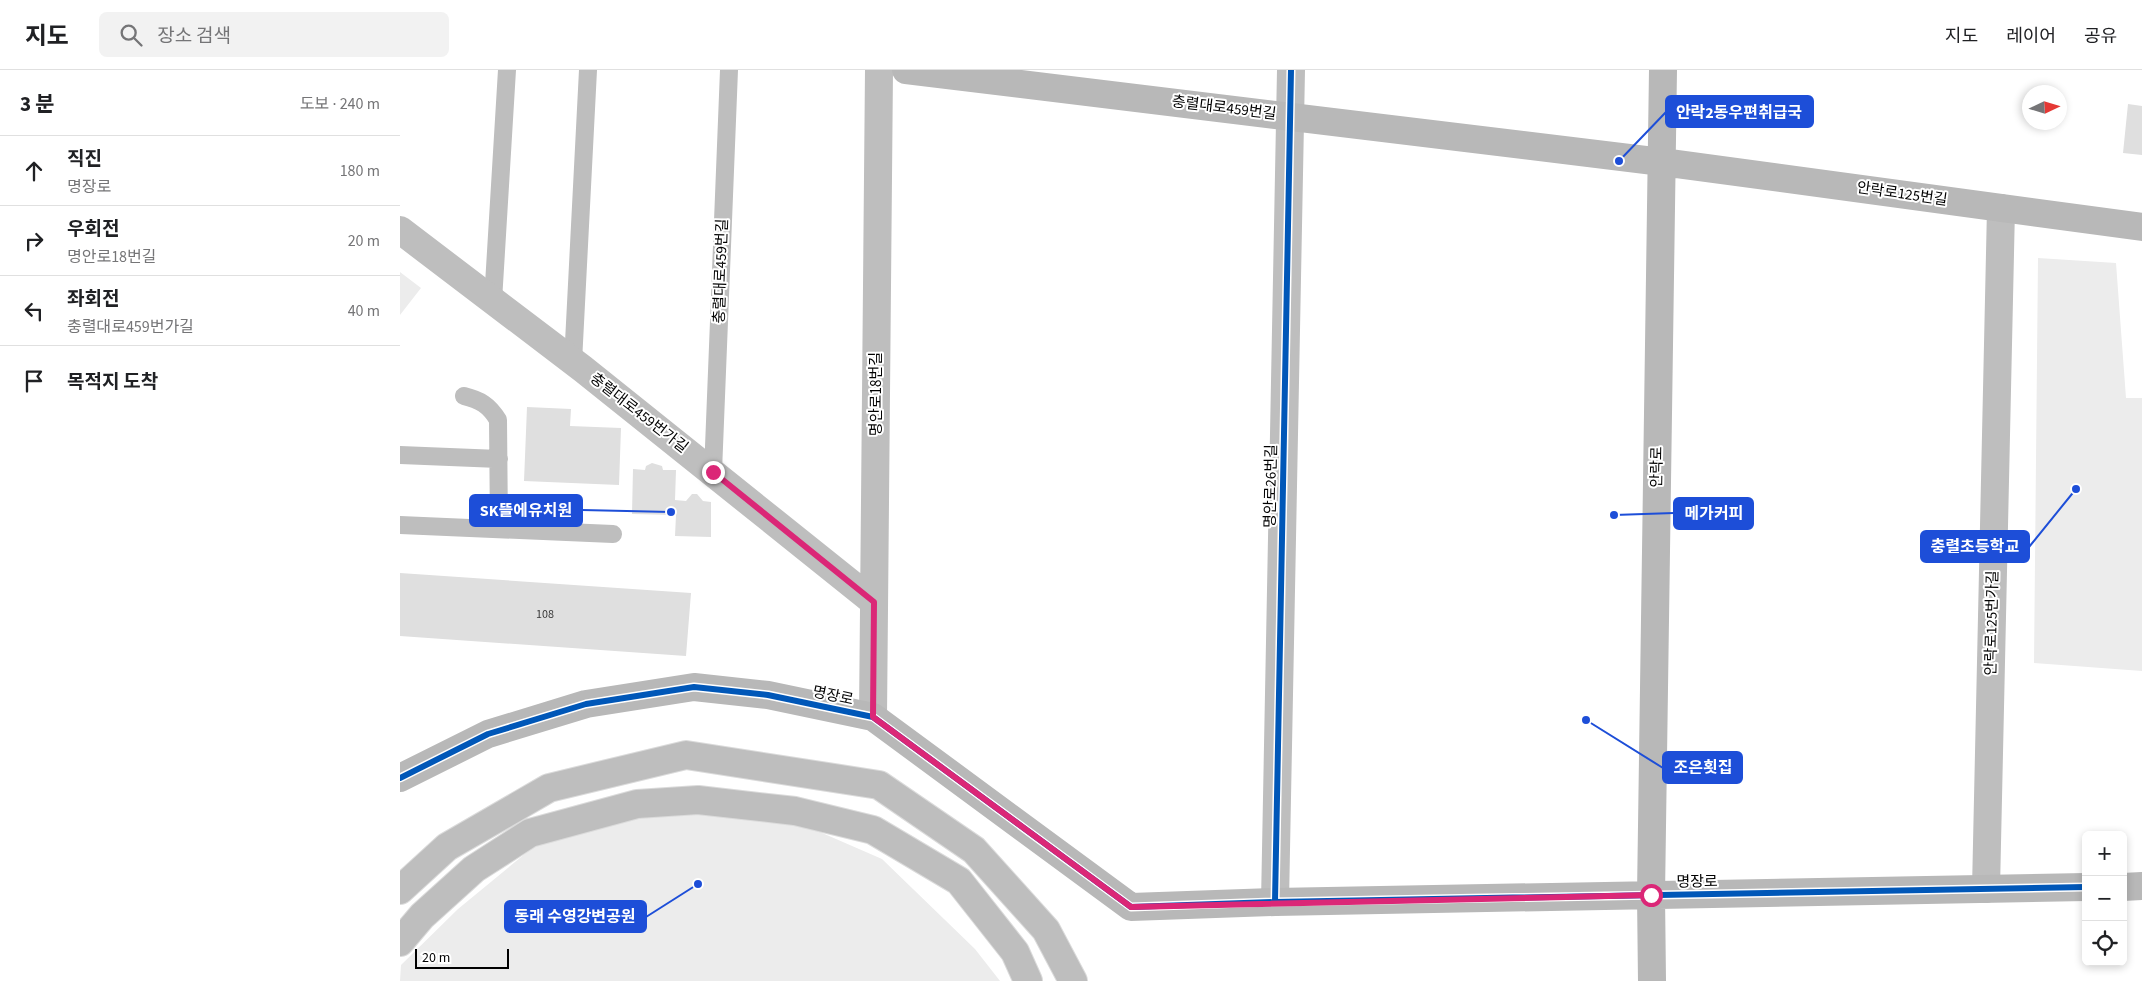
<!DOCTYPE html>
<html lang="ko">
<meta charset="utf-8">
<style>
:root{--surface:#fff;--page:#f2f2f2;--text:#202124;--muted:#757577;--line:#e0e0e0}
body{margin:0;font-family:"Source Sans 3","Noto Sans KR",sans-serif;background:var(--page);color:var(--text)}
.controls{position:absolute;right:15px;bottom:15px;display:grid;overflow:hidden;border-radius:8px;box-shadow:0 2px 8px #0003}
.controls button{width:45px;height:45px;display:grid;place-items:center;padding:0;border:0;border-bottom:1px solid var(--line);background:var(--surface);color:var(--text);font:25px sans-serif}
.compass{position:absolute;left:1622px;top:15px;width:45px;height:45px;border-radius:50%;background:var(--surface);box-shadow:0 2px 8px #0003;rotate:86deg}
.scale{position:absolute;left:15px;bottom:12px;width:94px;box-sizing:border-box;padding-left:5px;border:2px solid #000;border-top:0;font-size:14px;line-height:18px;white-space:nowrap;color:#000;-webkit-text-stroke:4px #fff;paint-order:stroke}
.stop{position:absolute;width:15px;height:15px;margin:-11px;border:4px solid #db2777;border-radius:50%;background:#fff}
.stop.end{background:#db2777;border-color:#fff;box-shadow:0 1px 5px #0008}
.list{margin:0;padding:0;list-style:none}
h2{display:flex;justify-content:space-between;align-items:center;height:65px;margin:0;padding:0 20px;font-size:21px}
h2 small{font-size:16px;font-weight:400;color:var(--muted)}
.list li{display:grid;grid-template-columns:32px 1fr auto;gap:15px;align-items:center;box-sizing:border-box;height:70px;padding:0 20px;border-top:1px solid var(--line)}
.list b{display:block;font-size:19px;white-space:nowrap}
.list p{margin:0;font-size:16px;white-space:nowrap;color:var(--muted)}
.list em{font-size:16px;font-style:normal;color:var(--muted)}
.icon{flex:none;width:28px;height:28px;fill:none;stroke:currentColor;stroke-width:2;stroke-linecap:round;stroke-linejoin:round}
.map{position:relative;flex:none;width:1742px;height:911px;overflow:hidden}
header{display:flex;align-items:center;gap:30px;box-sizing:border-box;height:70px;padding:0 25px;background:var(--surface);border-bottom:1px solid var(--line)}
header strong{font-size:24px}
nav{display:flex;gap:28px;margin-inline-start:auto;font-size:18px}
.search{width:350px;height:45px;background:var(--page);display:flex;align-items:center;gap:12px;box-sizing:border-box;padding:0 18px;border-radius:8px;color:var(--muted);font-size:19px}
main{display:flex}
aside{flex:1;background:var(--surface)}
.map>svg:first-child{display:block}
</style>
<header>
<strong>지도</strong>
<div class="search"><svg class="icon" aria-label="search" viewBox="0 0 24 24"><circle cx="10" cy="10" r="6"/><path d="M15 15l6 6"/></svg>장소 검색</div>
<nav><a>지도</a><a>레이어</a><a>공유</a></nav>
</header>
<main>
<aside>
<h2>3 분<small>도보 · 240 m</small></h2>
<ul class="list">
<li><svg class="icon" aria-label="ahead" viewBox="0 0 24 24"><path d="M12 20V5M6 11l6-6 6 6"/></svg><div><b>직진</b><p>명장로</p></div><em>180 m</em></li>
<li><svg class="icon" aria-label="right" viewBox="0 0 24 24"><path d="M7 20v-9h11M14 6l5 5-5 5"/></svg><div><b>우회전</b><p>명안로18번길</p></div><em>20 m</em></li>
<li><svg class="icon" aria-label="left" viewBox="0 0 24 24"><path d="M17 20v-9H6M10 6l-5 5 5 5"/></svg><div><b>좌회전</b><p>충렬대로459번가길</p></div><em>40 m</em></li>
<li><svg class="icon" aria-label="arrive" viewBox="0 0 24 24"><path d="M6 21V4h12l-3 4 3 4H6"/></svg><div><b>목적지 도착</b></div></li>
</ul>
</aside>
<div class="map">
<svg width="1742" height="911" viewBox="0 0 1742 911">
<rect width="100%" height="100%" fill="#fff"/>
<path fill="#ececec" d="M1638 188 1716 193 1726 328H1742V601L1634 593Z
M0 202 21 218 0 245Z
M273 743 349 744 413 759 482 789 575 879 600 911H0L1 895 58 839 132 778 197 754Z"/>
<path fill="#dfdfdf" d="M1728 34 1742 36V85L1723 83Z
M127 337 171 339 170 356 221 358 219 415 124 411Z
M252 393 262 396 263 400H276L275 430 286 431 292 424H297L303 431 311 432V467L275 466 276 445 232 444 233 399 245 400 246 396Z
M0 503 291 523 286 586 0 566Z"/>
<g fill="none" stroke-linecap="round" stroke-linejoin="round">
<defs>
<path id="highway" d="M0 820 47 777 149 718 286 685 479 715 574 780 646 860 673 911
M0 872 22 846 74 799 130 763 237 734 298 730 395 741 473 760 559 811 615 882 628 911"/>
</defs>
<use href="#highway" stroke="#dbdbdb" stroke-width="30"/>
<path stroke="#bebebe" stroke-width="18" d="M93 231 107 0
M173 292 188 0
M64 326C80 330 89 335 98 350L99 458
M0 385 99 389
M313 402 329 0
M0 455 213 464"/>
<path stroke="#bebebe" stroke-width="28" d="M0 160 183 299 474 532
M473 647 479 0
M1586 819 1601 138
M875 832 891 0"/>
<path stroke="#b8b8b8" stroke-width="28" d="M506 0 1262 92 1742 157
M0 708 88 664 186 634 294 617 368 625 473 647 731 837 875 832 1686 817
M1723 817 1742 816
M1252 911 1251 825 1263 0"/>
<use href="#highway" stroke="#bebebe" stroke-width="28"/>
<defs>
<path id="cycleway" d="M0 708 88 664 186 634 294 617 368 625 473 647 731 837 875 832 1686 817
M875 832 891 0"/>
</defs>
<use href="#cycleway" stroke="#fff" stroke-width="9"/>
<use href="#cycleway" stroke="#0057b8" stroke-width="6"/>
</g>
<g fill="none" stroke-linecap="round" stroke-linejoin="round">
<path stroke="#db2777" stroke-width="6" d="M313 402 474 532 473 647 731 837 1251 825"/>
</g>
<g text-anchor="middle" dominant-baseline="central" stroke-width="4" stroke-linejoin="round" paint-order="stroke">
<g font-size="12" fill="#383838">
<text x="145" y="544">108</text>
</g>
<g font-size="15" fill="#000" stroke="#fff">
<text transform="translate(824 38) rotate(7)">충렬대로459번길</text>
<text transform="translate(1502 124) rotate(8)">안락로125번길</text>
<text transform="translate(321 201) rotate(-88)">충렬대로459번길</text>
<text transform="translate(476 324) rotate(-90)">명안로18번길</text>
<text transform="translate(239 343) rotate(38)">충렬대로459번가길</text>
<text transform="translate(1257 397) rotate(-89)">안락로</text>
<text transform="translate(871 416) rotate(-89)">명안로26번길</text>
<text transform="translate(1592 553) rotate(-89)">안락로125번가길</text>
<text transform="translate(433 626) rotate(12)">명장로</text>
<text transform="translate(1297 812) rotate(-1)">명장로</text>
</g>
</g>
<path fill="none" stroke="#1d4ed8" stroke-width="2" d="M1219 91L1266 42M271 442L182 440M1214 445L1274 443M1676 419L1629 477M1186 650L1263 698M298 814L246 847"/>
<g fill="#1d4ed8" stroke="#fff" stroke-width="2">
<circle cx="1219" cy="91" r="5"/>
<circle cx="271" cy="442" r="5"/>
<circle cx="1214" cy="445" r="5"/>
<circle cx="1676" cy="419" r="5"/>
<circle cx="1186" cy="650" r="5"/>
<circle cx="298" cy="814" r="5"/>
</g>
<g fill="#1d4ed8" stroke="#1d4ed8" stroke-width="2">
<rect x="1266" y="26" width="147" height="31" rx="5"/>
<rect x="70" y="425" width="112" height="31" rx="5"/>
<rect x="1274" y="428" width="79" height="31" rx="5"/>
<rect x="1521" y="461" width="108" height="31" rx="5"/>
<rect x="1263" y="682" width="79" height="31" rx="5"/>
<rect x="105" y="831" width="141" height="31" rx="5"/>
</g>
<g font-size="16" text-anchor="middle" font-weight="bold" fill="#fff">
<text x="1339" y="48">안락2동우편취급국</text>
<text x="126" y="446">SK뜰에유치원</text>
<text x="1314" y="449">메가커피</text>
<text x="1575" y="482">충렬초등학교</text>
<text x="1303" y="703">조은횟집</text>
<text x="175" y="852">동래 수영강변공원</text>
</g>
</svg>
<div class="controls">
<button>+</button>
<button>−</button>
<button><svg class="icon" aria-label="locate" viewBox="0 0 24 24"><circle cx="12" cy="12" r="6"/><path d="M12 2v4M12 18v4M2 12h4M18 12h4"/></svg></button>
</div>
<svg class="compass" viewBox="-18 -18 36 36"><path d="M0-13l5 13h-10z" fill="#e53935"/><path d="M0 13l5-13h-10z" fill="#757577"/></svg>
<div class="scale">20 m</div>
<div class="stop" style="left:1251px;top:825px"></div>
<div class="stop end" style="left:313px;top:402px"></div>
</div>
</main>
